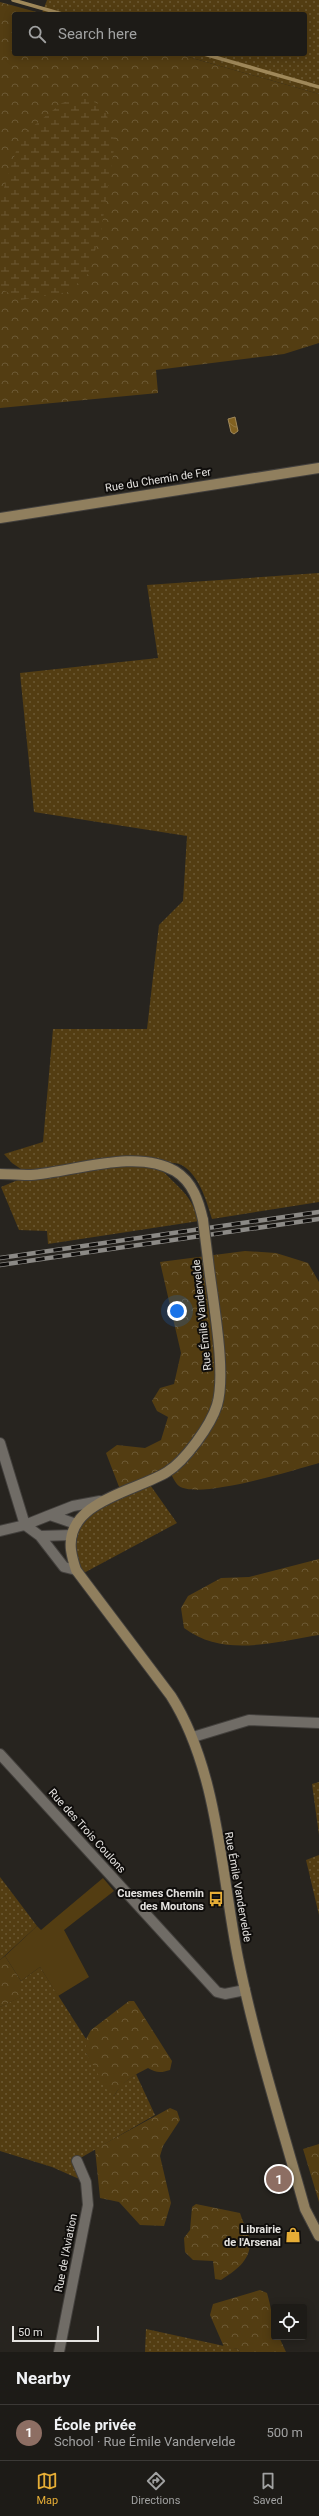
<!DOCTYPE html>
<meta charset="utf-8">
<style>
:root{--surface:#1d1b17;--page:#252420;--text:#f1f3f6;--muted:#a0a1a1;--line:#3b3936;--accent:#e6ad36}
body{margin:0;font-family:Roboto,sans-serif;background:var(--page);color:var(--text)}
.controls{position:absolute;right:12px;bottom:12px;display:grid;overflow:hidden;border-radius:4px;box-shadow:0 2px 10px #0003}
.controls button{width:36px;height:36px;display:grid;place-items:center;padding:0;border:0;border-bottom:1px solid var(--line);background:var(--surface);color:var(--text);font:20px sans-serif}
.scale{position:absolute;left:12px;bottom:10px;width:87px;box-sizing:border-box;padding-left:4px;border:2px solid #e5e3e0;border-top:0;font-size:11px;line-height:14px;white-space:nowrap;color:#e5e3e0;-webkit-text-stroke:3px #0f0d0b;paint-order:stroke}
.you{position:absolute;left:177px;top:1311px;width:14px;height:14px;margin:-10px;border:3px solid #fff;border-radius:50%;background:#1a73e8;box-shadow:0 0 0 6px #1a73e833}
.badge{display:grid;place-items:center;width:26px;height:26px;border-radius:50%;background:var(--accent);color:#fff;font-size:13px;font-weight:700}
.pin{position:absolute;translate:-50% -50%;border:2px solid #fff;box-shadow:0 1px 4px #0006}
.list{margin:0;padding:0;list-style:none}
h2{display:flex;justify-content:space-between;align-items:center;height:52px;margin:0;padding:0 16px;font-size:17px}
h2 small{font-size:13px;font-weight:400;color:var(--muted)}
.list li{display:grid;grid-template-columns:26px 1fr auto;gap:12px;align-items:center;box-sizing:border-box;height:56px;padding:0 16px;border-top:1px solid var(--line)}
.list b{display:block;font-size:15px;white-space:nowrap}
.list p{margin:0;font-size:13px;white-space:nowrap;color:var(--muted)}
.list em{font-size:13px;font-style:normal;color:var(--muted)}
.icon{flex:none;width:22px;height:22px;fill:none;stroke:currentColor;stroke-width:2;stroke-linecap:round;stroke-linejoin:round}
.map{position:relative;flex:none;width:319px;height:2352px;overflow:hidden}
.search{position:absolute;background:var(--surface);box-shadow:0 2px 10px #0003;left:12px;right:12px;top:12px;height:44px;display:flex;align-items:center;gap:10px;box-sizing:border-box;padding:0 14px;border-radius:4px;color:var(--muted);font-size:15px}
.sheet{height:108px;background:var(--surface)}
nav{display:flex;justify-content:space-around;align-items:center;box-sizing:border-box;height:56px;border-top:1px solid var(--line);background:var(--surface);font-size:11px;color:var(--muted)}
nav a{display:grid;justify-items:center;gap:2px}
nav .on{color:var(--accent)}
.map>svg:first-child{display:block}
</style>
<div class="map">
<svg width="319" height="2352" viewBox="0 0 319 2352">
<defs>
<pattern id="grass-dots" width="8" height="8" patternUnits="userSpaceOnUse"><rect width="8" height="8" fill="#533d12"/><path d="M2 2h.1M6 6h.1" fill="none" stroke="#6c5934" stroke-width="1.8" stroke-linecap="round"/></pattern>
<pattern id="forest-crowns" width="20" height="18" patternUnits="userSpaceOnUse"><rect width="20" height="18" fill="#533d12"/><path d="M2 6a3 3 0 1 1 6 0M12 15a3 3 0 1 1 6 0" fill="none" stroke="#6c5934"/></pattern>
<pattern id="wetland-marsh" width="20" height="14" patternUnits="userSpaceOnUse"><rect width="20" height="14" fill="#533d12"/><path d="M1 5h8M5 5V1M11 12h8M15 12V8" fill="none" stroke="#6c5934"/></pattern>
<pattern id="water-waves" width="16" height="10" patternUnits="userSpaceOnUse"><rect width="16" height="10" fill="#816121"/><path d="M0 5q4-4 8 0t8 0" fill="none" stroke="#937841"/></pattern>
</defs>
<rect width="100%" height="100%" fill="#27241f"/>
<path fill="url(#grass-dots)" d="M47 0H319V94L178 54H305V14L42 13Z
M319 573V1202L212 1219C207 1202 198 1171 179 1164 173 1162 163 1164 157 1164 175 1187 189 1189 199 1221L48 1244 47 1231 19 1230 1 1187 30 1175 12 1163 4 1154 43 1142 53 1029H147L159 925 183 901 187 836 34 812 20 673 158 658 147 585Z
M148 1482 177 1523 80 1575 72 1535 100 1501Z
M319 1782V1835L312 1784Z
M319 1855V1915L306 1860Z
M0 1877 37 1926 0 1960Z
M40 1967 86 2039V2053L114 2096 121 2085 136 2074 155 2115 77 2160 86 2182 52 2167 0 2151V2007L20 1997 21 1981Z
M146 2329 238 2349 240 2352H145Z"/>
<path fill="url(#forest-crowns)" d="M0 2 44 14H14V54H178L319 94V343L284 354 156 370 158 393 0 408Z
M245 1251 276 1253 308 1263 319 1282V1463C294 1470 199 1500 179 1486 175 1483 172 1475 169 1471L121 1492 106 1453 117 1445 145 1448 161 1440 168 1417 157 1411 152 1401 160 1388 174 1384 181 1353 160 1262Z
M319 1559V1635C274 1642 224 1658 184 1628L181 1608 188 1596 221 1578 249 1577Z
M5 1956 21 1981V1997L0 2007V1960Z
M129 2001H134L172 2061 170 2070C161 2073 156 2073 148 2068 134 2075 122 2082 114 2096L107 2090 86 2053V2039L91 2030Z
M170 2108 177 2111 180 2120 163 2146 160 2156 171 2203 164 2226 140 2225 119 2202 100 2198 95 2149Z
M319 2144V2202L303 2149Z
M196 2204 240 2213C242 2221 247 2228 249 2236 254 2258 237 2270 221 2280L215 2279 213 2261 193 2260 185 2252 184 2238 190 2230 192 2207Z
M260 2290 267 2293C271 2307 274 2323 274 2337H279L286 2352H240L238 2349 224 2347 210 2315 213 2304Z"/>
<path fill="url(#wetland-marsh)" d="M81 97 104 106 115 142 101 231 88 274 68 292 21 300 0 288V204L2 194 21 136 62 103Z"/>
<path fill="#533d12" d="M103 1878 114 1891 64 1930 89 1977 58 1996 40 1967 21 1981 5 1956 37 1926 41 1930Z"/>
<path fill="url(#water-waves)" stroke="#9f885a" d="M235 417 238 431 234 434 231 432 228 419Z"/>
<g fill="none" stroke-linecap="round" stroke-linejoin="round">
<path stroke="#9f885a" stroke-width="3.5" d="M13 0 62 14
M204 54 319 87"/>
<defs>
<path id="street" d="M0 1443 25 1525 40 1536 64 1567 76 1570
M50 1515 73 1506 100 1501
M0 1531 25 1525 50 1515 76 1524
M40 1536 72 1535
M193 1737 249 1720 319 1723
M0 1754 217 1992 225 1994 245 1990
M59 2352 88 2205 86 2182 77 2161"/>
<path id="secondary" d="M0 518 319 468
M0 1174C10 1174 21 1175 31 1175 73 1172 137 1148 175 1171 193 1182 199 1202 203 1220
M208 1260C212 1297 227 1372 217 1405 211 1425 185 1461 167 1472 137 1491 65 1501 71 1550 72 1557 74 1564 76 1570L171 1696C218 1770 221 1873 238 1958 255 2042 282 2126 305 2209L319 2236"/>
</defs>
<use href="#street" stroke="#43403d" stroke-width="12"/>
<use href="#secondary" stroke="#43403d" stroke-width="12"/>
<use href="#street" stroke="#706c66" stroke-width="10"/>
<use href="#secondary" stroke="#907f5e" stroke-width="10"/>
<defs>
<path id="rail" d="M0 1258 319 1212
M0 1265 319 1219"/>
</defs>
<use href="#rail" stroke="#8c8a86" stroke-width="4.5"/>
<use href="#rail" stroke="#0f0d0b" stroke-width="3" stroke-dasharray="9" stroke-linecap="butt"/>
<defs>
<path id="secondary-bridge" d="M203 1220 208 1260"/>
</defs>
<use href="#secondary-bridge" stroke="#43403d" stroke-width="12" stroke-linecap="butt"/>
<use href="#secondary-bridge" stroke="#907f5e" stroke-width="10"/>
</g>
<defs>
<symbol id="bus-bare" viewBox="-9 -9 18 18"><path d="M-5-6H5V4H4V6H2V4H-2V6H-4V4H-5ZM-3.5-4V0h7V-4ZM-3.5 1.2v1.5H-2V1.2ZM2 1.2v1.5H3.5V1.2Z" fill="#e6ad36" stroke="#0f0d0b" stroke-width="2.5" paint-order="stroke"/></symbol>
<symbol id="shop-bare" viewBox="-9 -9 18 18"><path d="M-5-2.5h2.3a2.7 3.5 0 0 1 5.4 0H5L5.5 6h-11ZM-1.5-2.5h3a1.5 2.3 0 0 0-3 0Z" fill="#e6ad36" stroke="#0f0d0b" stroke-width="2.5" paint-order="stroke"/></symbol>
</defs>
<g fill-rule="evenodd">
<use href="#bus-bare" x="205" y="1888" width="22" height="22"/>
<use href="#shop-bare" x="282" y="2224" width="22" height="22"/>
</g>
<g text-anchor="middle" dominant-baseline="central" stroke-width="4" stroke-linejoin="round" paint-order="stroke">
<g font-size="11" fill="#e5e3e0" stroke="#0f0d0b">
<text transform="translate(158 480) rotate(-9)">Rue du Chemin de Fer</text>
<text transform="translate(202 1315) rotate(-96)">Rue Émile Vandervelde</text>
<text transform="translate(87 1831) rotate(48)">Rue des Trois Coulons</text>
<text transform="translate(238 1887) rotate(80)">Rue Émile Vandervelde</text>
<text transform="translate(66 2253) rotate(-79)">Rue de l'Aviation</text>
</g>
<g font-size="11" font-weight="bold" fill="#e5e3e0" stroke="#0f0d0b" text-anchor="end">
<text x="204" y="1893">Cuesmes Chemin<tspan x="204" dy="13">des Moutons</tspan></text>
<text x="281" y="2229">Librairie<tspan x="281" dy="13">de l'Arsenal</tspan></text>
</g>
</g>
</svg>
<div class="controls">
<button><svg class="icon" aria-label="locate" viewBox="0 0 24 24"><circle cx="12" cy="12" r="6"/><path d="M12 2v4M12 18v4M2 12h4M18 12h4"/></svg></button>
</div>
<div class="scale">50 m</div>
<div class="you"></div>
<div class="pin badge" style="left:279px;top:2179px;background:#8d6e63">1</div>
<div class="search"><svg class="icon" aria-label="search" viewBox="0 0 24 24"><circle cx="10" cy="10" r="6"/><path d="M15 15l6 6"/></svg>Search here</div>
</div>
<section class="sheet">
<h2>Nearby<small></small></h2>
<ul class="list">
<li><span class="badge" style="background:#8d6e63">1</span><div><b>École privée</b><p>School · Rue Émile Vandervelde</p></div><em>500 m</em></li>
</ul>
</section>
<nav>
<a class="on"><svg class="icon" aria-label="map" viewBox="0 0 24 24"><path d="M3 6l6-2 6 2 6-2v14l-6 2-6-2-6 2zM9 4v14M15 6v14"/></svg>Map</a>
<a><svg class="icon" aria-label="directions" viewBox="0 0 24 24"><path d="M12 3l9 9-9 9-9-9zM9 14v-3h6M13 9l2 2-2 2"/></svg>Directions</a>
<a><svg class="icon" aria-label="saved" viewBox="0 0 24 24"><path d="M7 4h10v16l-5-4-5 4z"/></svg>Saved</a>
</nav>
